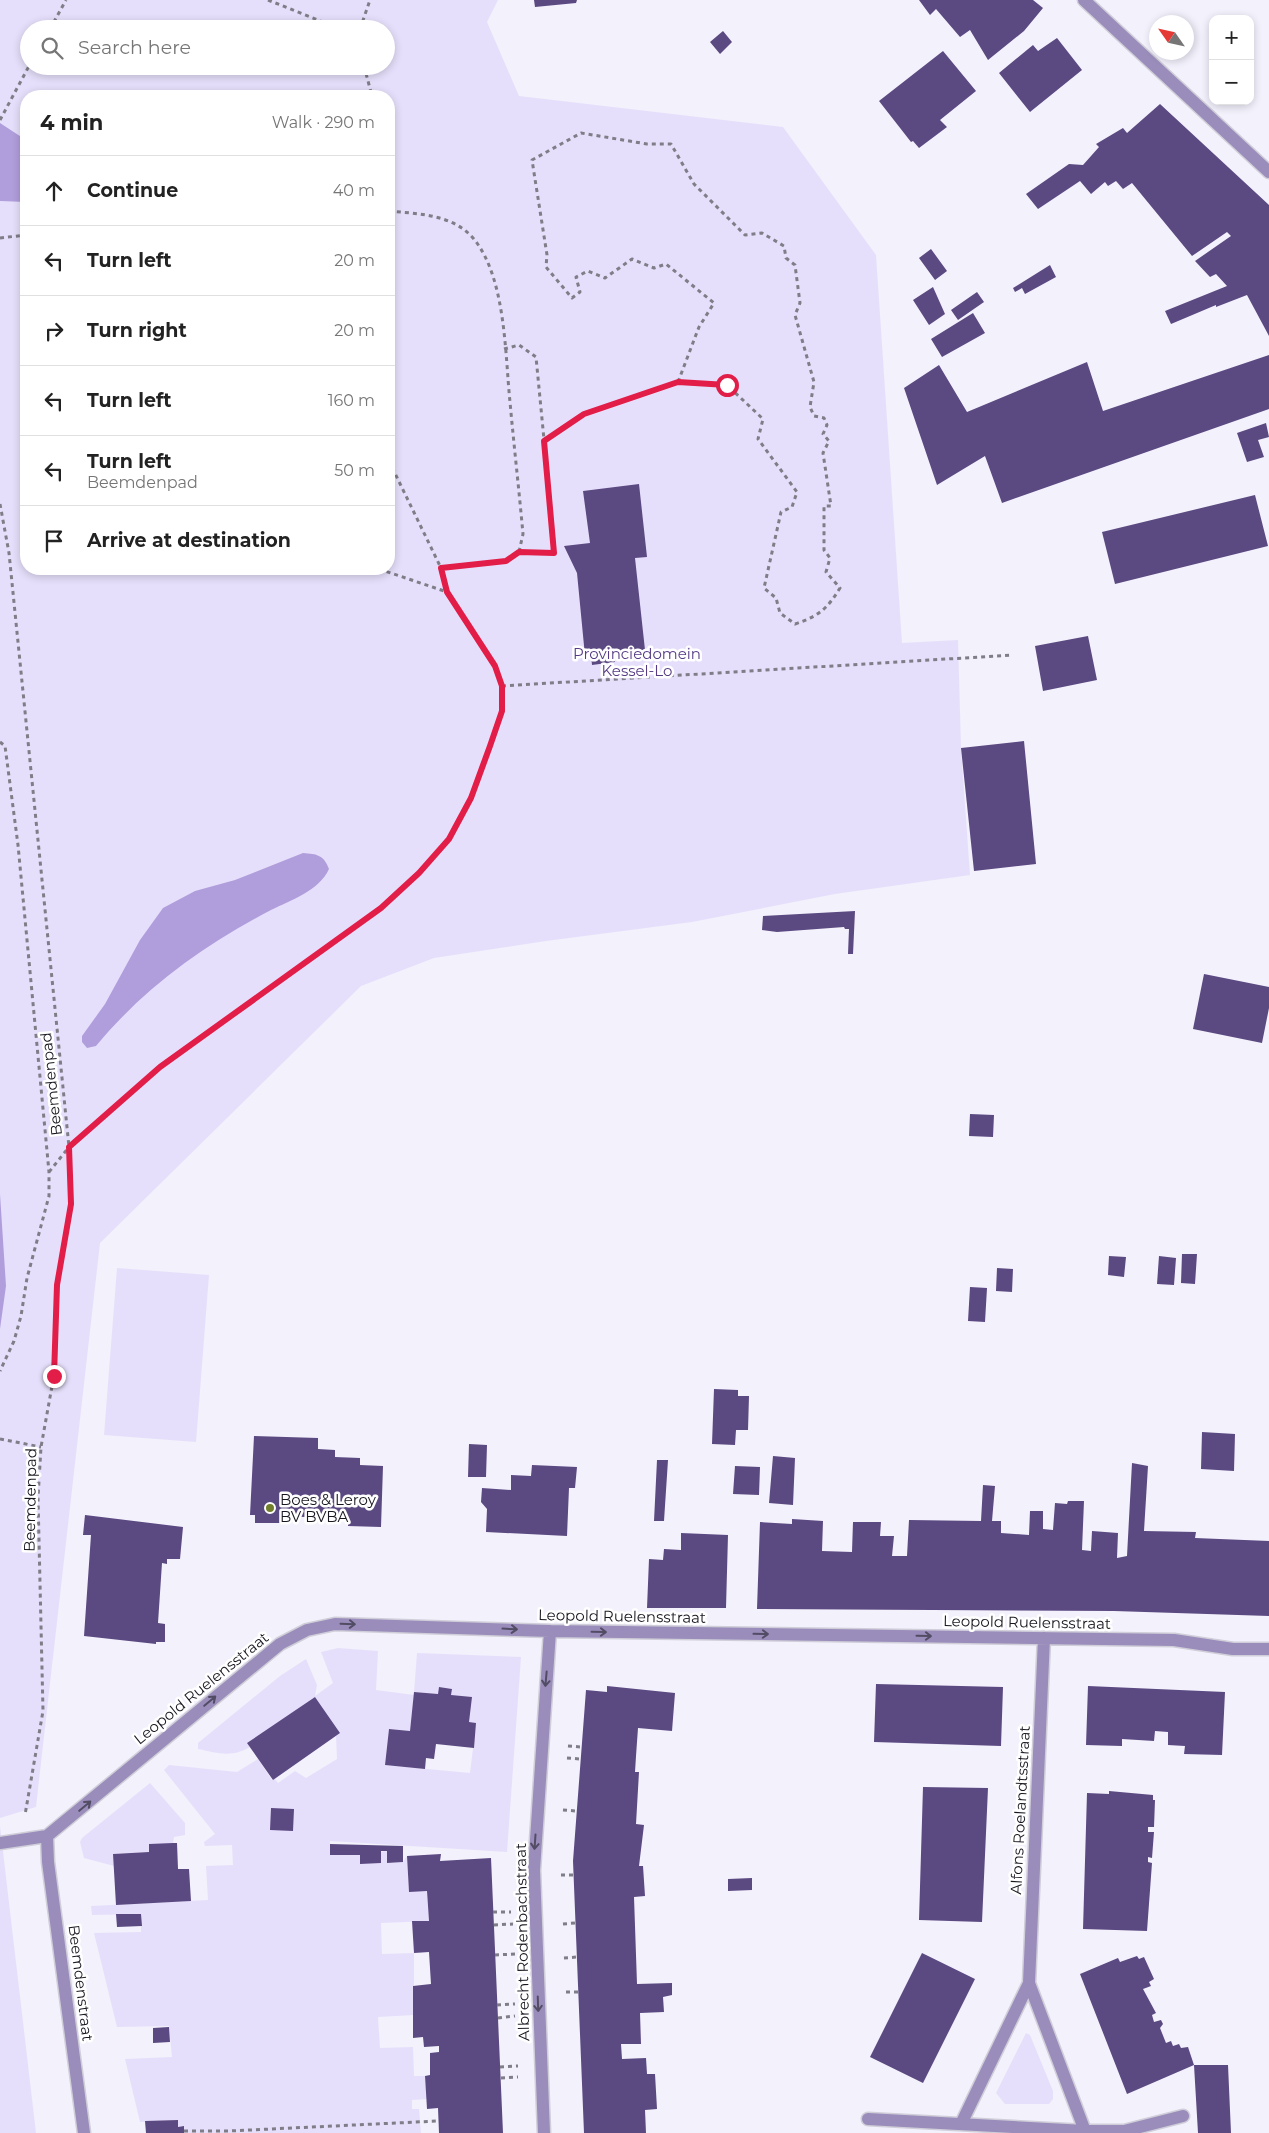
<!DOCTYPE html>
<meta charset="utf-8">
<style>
:root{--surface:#fff;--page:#f6f6f6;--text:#222;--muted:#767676;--line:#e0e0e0}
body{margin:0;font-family:Montserrat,sans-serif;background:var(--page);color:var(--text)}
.controls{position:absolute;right:15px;top:15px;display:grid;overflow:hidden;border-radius:10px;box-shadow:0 2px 8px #0003}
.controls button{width:45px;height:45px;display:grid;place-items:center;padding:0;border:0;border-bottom:1px solid var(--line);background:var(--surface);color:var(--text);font:25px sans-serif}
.compass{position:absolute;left:1149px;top:15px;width:45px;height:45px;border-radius:50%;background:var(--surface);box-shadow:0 2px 8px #0003;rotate:304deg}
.stop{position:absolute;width:15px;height:15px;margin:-11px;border:4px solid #e11d48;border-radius:50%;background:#fff}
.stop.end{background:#e11d48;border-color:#fff;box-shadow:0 1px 5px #0008}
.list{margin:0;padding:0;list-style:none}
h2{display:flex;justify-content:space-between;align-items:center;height:65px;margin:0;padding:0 20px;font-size:21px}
h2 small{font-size:16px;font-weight:400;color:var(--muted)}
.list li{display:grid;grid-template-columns:32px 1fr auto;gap:15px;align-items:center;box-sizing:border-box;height:70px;padding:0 20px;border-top:1px solid var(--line)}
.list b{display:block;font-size:19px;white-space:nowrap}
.list p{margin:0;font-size:16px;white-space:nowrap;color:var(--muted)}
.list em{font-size:16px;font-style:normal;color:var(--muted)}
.icon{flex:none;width:28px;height:28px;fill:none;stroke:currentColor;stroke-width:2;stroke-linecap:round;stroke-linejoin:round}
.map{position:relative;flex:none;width:1269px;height:2133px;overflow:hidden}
.search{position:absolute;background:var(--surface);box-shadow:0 2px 8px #0003;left:20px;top:20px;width:375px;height:55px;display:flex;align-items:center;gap:12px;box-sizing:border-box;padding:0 18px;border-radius:28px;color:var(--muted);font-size:19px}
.panel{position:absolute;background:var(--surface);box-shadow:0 2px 8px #0003;left:20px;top:90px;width:375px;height:485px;border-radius:20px}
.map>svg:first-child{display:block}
</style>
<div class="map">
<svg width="1269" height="2133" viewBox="0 0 1269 2133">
<rect width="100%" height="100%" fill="#f3f1fc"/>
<path fill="#e6dffb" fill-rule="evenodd" d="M0 0H498L487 22 519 96 783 127 876 255 902 643 958 640 961 748 970 875 835 894 692 922 546 941 434 958 361 986 100 1243 36 1807 0 1818ZM29 29H386V66H29ZM26 96H389V569H26Z
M117 1268 209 1275 196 1442 104 1435Z
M338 1648 378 1651 376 1690 414 1695 410 1731 389 1729 385 1765 470 1773 476 1723 469 1722 451 1695 452 1689 439 1687 438 1694 414 1692 417 1653 521 1657 507 1852 330 1841V1855H360L387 1851V1863L403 1862 407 1856 409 1891H427L429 1921 381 1923 382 1954 414 1953V2015L378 2017 380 2048 413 2047 414 2076H425L427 2099 412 2100V2109H419L421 2133H184V2126L178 2127V2120L140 2122 125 2059 172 2057 169 2026 117 2027 94 1933 141 1932V1914L92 1915 91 1906 208 1900 206 1866 233 1865 232 1845 205 1846 204 1842 215 1834 164 1770 169 1765 237 1772 258 1759 272 1780 275 1779 278 1783 295 1771 306 1778 337 1759 336 1736 340 1733 315 1697 248 1743 250 1747C231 1758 218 1753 198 1749V1743L280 1676 306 1659 317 1685 315 1696 333 1683 321 1652Z
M150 1783 185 1823V1835L174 1837 173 1843 149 1852 114 1854V1866L84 1858 80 1842 82 1838Z
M0 1826 2 1843 36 2133H0Z
M1026 2033 1030 2035 1053 2091V2099L1049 2104H1005L996 2093Z"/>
<path fill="#b09edc" d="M0 123 26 140V202L0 201Z
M303 853C317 854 324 855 329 869 319 891 291 900 271 910 204 945 145 987 96 1046L87 1048 82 1042V1036L105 1004 140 940 163 908 195 891 235 880Z
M0 1194 6 1286 0 1329Z"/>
<path fill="#5b4981" d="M534 0H577L576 3 535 7Z
M919 0H1033L1043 8 1024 31 988 60 970 30 960 37 936 9 930 15Z
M723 31 732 42 720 54 710 42Z
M1057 38 1082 70 1030 112 999 73 1033 45 1038 51Z
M943 51 976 91 940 120 947 127 919 148 913 141 911 142 879 101Z
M1160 104 1269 205V336L1247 295 1216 307V305L1171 324 1165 311 1227 286 1216 274 1210 277 1195 261 1231 236 1227 232 1192 256 1132 183 1123 189 1116 181 1108 186 1105 182 1091 194 1080 181 1038 209 1026 194 1069 164 1083 165 1099 147 1096 144 1123 128 1127 133Z
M931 249 947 271 935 280 919 258Z
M1050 265 1056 277 1025 294 1022 288 1015 292 1013 288Z
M933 287 945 314 929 325 913 300Z
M977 292 984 302 958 320 951 310Z
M973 313 985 333 942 357 931 339Z
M1269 355V409L1002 503 985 456 937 485 904 388 939 365 967 412 1087 362 1103 411Z
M1266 423 1269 437 1258 440 1264 457 1247 462 1237 433Z
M639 484 647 557 635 558 645 650 614 653 615 662 592 665 591 655 585 656 577 573 564 546 590 543 583 491Z
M1255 495 1268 546 1115 584 1102 532Z
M1088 636 1097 680 1043 691 1035 646Z
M1024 741 1036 864 974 871 961 748Z
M855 911 853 954H848L849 929H845L844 927 777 932 762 930 763 916Z
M1204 974 1269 987V1008L1262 1043 1193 1029Z
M970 1114 994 1115 993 1137 969 1136Z
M1182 1254H1197L1195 1284 1181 1283Z
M1109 1256 1126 1257 1124 1277 1108 1275Z
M1159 1256 1176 1258 1174 1285 1157 1284Z
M997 1268 1013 1269 1012 1292 996 1291Z
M970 1287 987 1288 985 1322 968 1321Z
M714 1389 738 1390V1396H749L748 1430H736L735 1445 712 1444Z
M1202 1432 1235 1434 1234 1471 1201 1469Z
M254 1436 318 1438V1449L335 1450V1457L360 1458V1465L383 1466 381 1527 348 1526V1519L283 1516V1523H255V1515H250Z
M469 1444 487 1445 486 1477H468Z
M773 1456 795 1458 793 1505 769 1503Z
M657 1460H668L664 1521H654Z
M1132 1463 1148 1466 1144 1531 1196 1532 1195 1538 1269 1541V1616L1114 1611 757 1609 760 1522 792 1524V1519L823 1521 822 1551 852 1552 853 1522H881L880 1536H894L892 1556H907L909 1520 981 1521 983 1485 995 1486 992 1521H1001V1533L1029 1535 1030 1511H1043V1529L1053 1530 1055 1503 1067 1504 1068 1501H1084L1082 1550 1091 1551 1092 1531 1118 1533 1117 1558 1127 1556Z
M532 1465 577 1467 575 1488H569L567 1536 486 1532 487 1509 481 1502 482 1488 511 1490V1475L531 1476Z
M735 1466 760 1467 759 1495 733 1494Z
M85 1515 183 1527 180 1559H167V1564L162 1563 158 1623 165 1624V1642H156V1644L84 1636 91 1535H83Z
M681 1533 728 1535 726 1608H647L649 1559 663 1560 664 1549 681 1550Z
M876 1684 1003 1687 1001 1746 874 1742Z
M607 1686 675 1693 672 1731 638 1728 636 1756 635 1772H639L636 1824 644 1825 639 1866H643L645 1896 634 1897 637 1984 672 1983V1995L663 1997 664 2012 640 2013 641 2044H621L622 2059 646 2058 647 2074H655L657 2109 645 2110 646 2133H584L573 1861 586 1690 607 1692Z
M1088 1686 1225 1692 1222 1755 1184 1754 1185 1746 1168 1745V1732L1155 1731 1154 1741 1122 1739V1746L1086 1745Z
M439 1687 452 1689 451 1695 472 1697 469 1722 476 1723 474 1748 436 1744 434 1759 426 1758 425 1769 385 1765 389 1729 410 1731 414 1692 438 1694Z
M315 1697 340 1733 273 1780 247 1743Z
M923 1787 988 1788 982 1922 919 1920Z
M1109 1791 1153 1795V1800H1155L1154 1827H1148V1832H1154L1152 1858 1148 1857V1862L1152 1863 1147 1931 1083 1929 1087 1793 1109 1794Z
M271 1808 294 1809 293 1831 270 1830Z
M173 1843H177L178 1869H189L191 1901 116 1905 113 1854 149 1852V1844Z
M330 1844 403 1846V1862L387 1863V1851H381V1863L360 1864V1855H330Z
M441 1854 440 1861 491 1858 503 2133H439L438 2108 427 2109 425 2076 430 2075V2053L439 2052V2046L424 2047 423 2037 413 2038V1986L431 1984 429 1952 414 1953 412 1921H429L427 1891 409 1892 407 1856Z
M752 1878V1890L728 1891V1879Z
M116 1914H141L142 1926 117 1927Z
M922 1953 975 1979 923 2083 870 2057Z
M1137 1956 1139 1959 1144 1957 1154 1979 1149 1982 1151 1986 1143 1989 1156 2013 1152 2015 1154 2022 1161 2020 1163 2024 1160 2028 1166 2043 1171 2041 1173 2046 1179 2044 1181 2048 1188 2047 1194 2065 1127 2094 1080 1974 1118 1958 1120 1962Z
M169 2027 170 2042 153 2043V2028Z
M1194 2065H1228L1231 2133H1198Z
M178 2120V2127L184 2126V2133H146L145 2121Z"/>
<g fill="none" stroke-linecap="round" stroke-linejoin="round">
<defs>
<path id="minor" d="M1084 0 1269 172
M47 1836 48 1862 84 2133
M0 1843 47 1836 280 1644 307 1630 335 1624 550 1631 1174 1640 1233 1649H1269
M1029 1983 1085 2131
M868 2119 1085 2131H1124L1183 2116
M961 2124 1029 1983 1044 1638
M544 2133 534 1870 550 1631"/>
</defs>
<use href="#minor" stroke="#d0ced9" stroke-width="15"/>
<path stroke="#7f7d87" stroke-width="3" stroke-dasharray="4 4" stroke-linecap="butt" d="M268 0 340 29
M50 29 66 0
M360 29 370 0
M364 66 372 96
M0 120 29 66
M389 211C418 214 452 214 473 238 506 277 505 354 510 402 514 446 519 490 523 534L519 552 506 561 441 568
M0 238 26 235
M504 349 519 345 536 357 555 553 519 552
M544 441 584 414 678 382 727 385 763 419 758 439 797 492 792 507 781 512 764 588 776 598 780 613 795 624C819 616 827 609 840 588L826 572 830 558 824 550V506H831L823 453 829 441 823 434 827 425 824 418 814 416 810 407 814 382 795 315 800 303 795 265 786 258 784 246 762 233 745 235 694 184 671 144H647L581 133 532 160 547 255 546 267 572 298 580 292 576 277 588 271 605 278 632 259 654 268 666 264 714 303 699 327 678 382
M0 504 9 553 69 1147 71 1204 57 1285 54 1375 41 1447 38 1498 43 1711 25 1815
M379 569 447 592
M502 686 1013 655
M0 742 5 746 18 845 49 1172V1196L27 1278 21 1316 14 1341 0 1371
M49 1172 69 1147 160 1067 381 907 419 873 449 839 471 798 502 711V686L495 666 447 592 441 568 389 461
M0 1439 41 1447
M568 1746 581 1747
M567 1758 580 1759
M563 1810 576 1811
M561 1875H573
M493 1912H511
M563 1924 575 1923
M494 1925 513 1924
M495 1955 515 1954
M564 1958 577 1957
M566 1992H578
M497 2005 515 2004
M498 2018 515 2016
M500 2067 518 2066
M501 2078 518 2077
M184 2131H229L438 2121"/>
<use href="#minor" stroke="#9a8dbb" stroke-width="12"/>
</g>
<defs><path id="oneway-shaft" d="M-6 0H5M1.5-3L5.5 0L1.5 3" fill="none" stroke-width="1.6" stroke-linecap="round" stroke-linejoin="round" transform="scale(1.25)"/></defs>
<g stroke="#524c65">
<use href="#oneway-shaft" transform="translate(348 1624) rotate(2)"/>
<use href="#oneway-shaft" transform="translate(510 1629) rotate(3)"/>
<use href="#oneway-shaft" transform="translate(599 1632) rotate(1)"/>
<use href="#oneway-shaft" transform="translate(761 1634) rotate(1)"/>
<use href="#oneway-shaft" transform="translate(924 1636) rotate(1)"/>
<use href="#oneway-shaft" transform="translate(546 1679) rotate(95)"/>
<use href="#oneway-shaft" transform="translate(210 1701) rotate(-40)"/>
<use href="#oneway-shaft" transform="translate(85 1806) rotate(-40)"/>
<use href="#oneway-shaft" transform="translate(535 1842) rotate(94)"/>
<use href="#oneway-shaft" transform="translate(538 2004) rotate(88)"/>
</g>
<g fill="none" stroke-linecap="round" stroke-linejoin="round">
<path stroke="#e11d48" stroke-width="6" d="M54 1376 57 1285 71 1204 69 1147 160 1067 381 908 419 873 449 839 471 798 490 746 502 711V686L495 666 447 592 441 568 506 561 519 552 554 553 544 441 584 414 678 382 727 385"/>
</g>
<circle fill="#717e2b" stroke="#fff" stroke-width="2" cx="270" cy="1508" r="5"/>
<g text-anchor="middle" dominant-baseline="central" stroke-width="5" stroke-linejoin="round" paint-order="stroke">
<g font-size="15" fill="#553b85" stroke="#fff">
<text x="637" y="653">Provinciedomein<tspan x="637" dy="17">Kessel-Lo</tspan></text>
</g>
<g font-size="15" fill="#18161f" stroke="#fff">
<text transform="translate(51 1084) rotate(-96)">Beemdenpad</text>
<text transform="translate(30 1500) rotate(-89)">Beemdenpad</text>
<text transform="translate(622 1616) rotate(1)">Leopold Ruelensstraat</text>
<text transform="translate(1027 1622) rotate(1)">Leopold Ruelensstraat</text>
<text transform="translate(201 1688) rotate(-39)">Leopold Ruelensstraat</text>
<text transform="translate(1020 1810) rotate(-87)">Alfons Roelandtsstraat</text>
<text transform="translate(522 1942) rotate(-91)">Albrecht Rodenbachstraat</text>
<text transform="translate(81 1983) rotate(83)">Beemdenstraat</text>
</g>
<g font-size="15" fill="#18161f" stroke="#fff" text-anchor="start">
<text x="280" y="1499">Boes &amp; Leroy<tspan x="280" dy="17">BV BVBA</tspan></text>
</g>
</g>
</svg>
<div class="controls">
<button>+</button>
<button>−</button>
</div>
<svg class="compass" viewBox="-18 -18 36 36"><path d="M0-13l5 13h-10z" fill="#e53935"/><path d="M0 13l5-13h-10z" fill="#767676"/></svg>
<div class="stop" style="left:727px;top:385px"></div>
<div class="stop end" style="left:54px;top:1376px"></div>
<div class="search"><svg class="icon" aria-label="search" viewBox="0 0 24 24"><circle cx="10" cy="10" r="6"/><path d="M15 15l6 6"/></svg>Search here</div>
<section class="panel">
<h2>4 min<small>Walk · 290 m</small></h2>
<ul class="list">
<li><svg class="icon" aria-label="ahead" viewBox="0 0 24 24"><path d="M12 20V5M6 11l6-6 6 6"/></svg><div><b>Continue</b></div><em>40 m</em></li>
<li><svg class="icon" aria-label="left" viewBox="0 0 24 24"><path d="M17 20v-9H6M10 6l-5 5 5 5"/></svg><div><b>Turn left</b></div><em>20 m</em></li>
<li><svg class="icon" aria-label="right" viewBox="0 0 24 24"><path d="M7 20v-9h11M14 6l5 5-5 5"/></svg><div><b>Turn right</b></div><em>20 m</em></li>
<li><svg class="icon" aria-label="left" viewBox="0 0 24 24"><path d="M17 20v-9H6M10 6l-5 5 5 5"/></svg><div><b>Turn left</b></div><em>160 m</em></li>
<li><svg class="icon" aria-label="left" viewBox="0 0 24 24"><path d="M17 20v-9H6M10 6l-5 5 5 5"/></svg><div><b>Turn left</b><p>Beemdenpad</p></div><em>50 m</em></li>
<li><svg class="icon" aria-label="arrive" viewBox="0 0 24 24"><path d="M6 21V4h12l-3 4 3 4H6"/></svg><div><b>Arrive at destination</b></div></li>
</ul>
</section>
</div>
